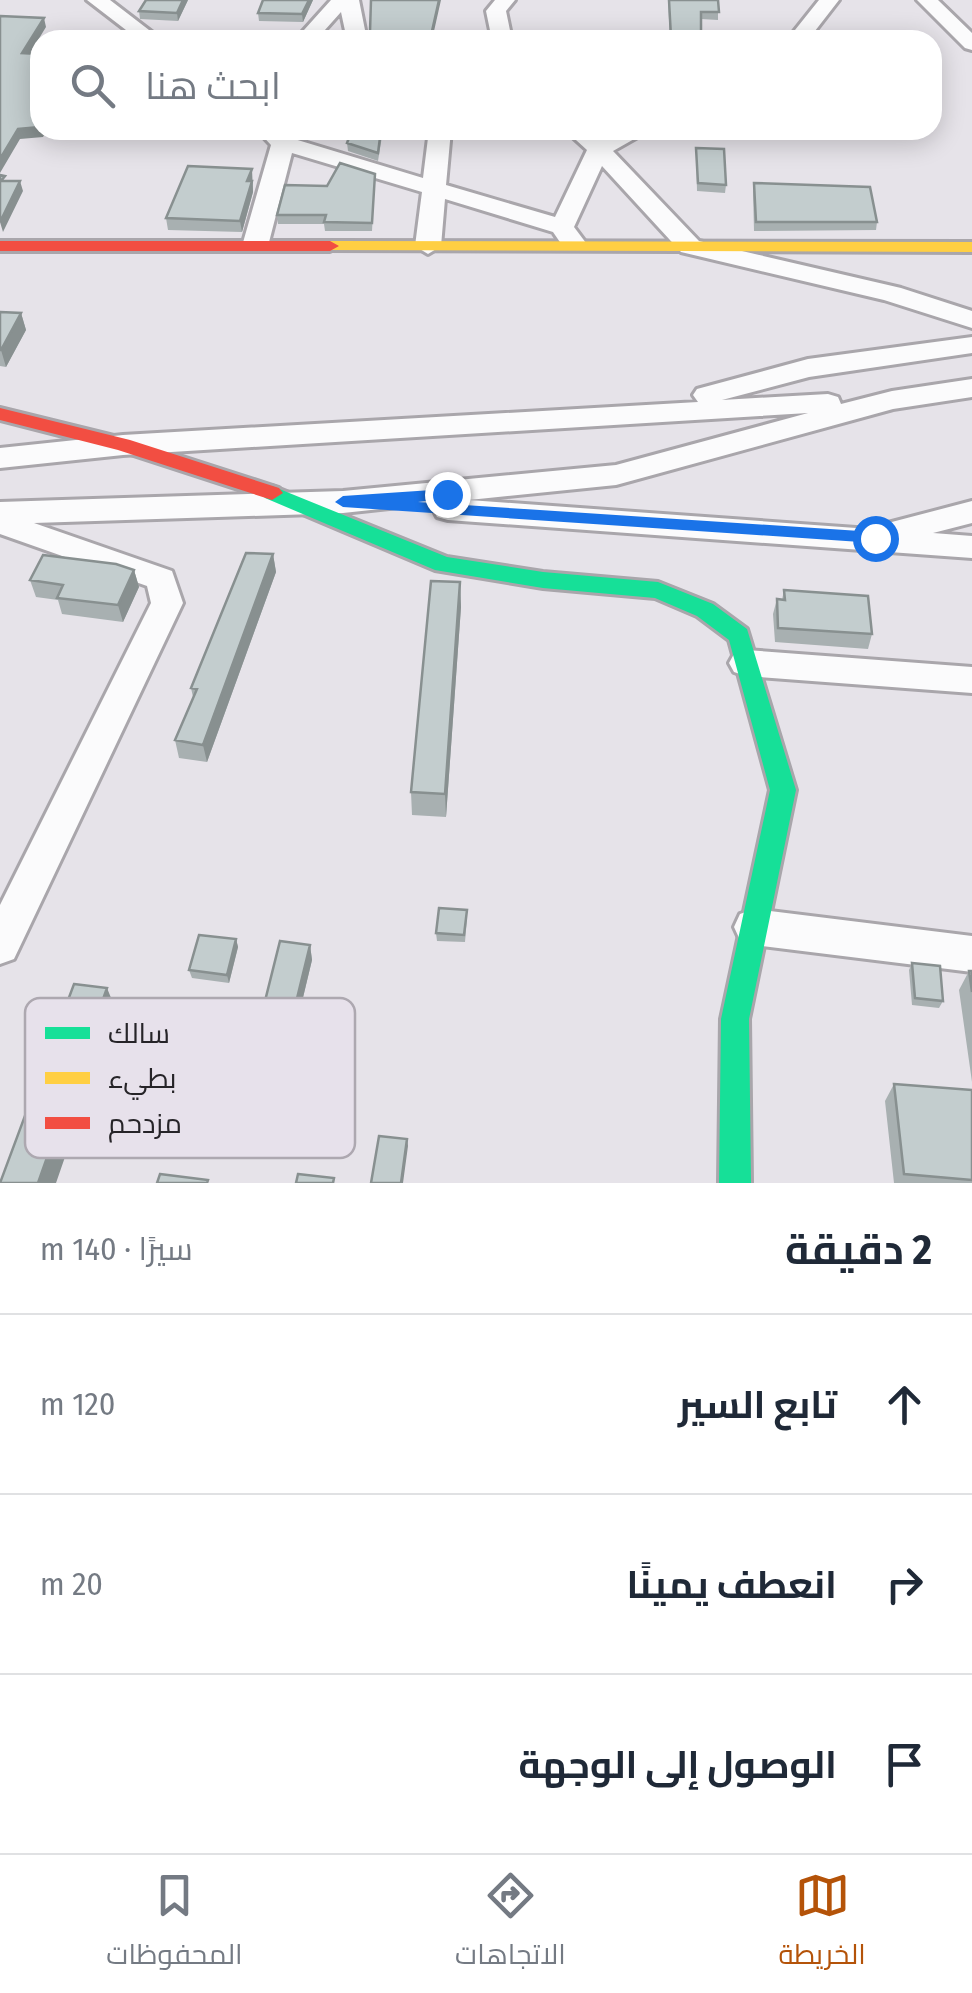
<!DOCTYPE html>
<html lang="ar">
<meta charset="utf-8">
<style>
:root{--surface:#fff;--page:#f2f2f3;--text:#1f2937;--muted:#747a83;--line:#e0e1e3;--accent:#b45309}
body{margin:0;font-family:"Fira Sans Condensed",Cairo,sans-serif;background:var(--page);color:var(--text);direction:rtl}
.stop{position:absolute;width:30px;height:30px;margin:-22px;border:8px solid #1a73e8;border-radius:50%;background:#fff}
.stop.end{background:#1a73e8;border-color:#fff;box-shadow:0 2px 10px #0008}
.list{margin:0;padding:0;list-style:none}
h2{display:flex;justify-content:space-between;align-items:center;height:130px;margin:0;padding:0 40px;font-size:42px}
h2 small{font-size:32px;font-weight:400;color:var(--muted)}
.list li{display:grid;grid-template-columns:65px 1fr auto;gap:30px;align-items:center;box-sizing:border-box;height:180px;padding:0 40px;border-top:2px solid var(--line)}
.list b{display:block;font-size:38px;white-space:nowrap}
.list em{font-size:32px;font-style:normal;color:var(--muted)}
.icon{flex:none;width:55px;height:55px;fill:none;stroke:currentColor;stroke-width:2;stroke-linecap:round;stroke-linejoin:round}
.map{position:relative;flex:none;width:972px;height:1183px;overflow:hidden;direction:ltr}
.search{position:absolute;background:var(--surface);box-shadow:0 5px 25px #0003;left:30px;right:30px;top:30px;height:110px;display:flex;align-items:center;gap:25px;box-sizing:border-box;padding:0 35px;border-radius:30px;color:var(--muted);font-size:38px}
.sheet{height:670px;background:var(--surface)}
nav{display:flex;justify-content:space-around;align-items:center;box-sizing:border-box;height:140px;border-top:2px solid var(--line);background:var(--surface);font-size:28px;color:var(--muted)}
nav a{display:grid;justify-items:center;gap:5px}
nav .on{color:var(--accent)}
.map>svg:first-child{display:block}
</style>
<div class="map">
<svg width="972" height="1183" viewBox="0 0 972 1183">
<rect width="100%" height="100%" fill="#e6e3e9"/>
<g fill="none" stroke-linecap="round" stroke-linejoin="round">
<defs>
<path id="street" d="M87 0H110L162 40H139Z
M331 0H359L367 40H347L341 12 316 40H295Z
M495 0H515L506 11 512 40H492L486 11Z
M819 0H839L808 40H787Z
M917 0H938L972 33V50L965 48Z
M257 130H281L291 138 423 178 429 130H451L446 185 555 217 587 150 565 130H590L601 139 621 130H650L613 151 699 241 901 288 972 311V328L884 300 681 252 602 166 574 227 586 243 582 248H564L553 232 445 199 441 246 428 254 415 246 422 192 292 153 268 246 264 251H246L242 246 271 145Z
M972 337V353L809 377 722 400 828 394 838 397 841 404 892 391 972 379V397L893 409 616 485 469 500 884 530 888 523 972 501V523L933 533 972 536V558L448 520 437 517 433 509 436 503 343 513 34 523 172 571 183 603 14 959 0 964V905L151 603 147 586 0 534V502L343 491 616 465 808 413 123 455 0 468V448L123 435 698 402 693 395 697 389 808 359Z
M746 650 972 667V693L746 676 734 672 729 663 734 654Z
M754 909 972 936V972L754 945 740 940 734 927 740 914Z"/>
<path id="fast" d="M272 486 447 557 543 572 658 582 713 604 747 629 796 790 749 1019 751 1183H719L721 1019 770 790 729 640 697 616 655 598 543 588 435 570 265 498 261 493 265 488Z"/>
<path id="slow" d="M330 241 972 242V252L324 250 321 246Z"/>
<path id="jam" d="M0 241H330L339 246 330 251H0Z
M0 408 130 440 279 488 283 493 272 500 118 450 0 420Z"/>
</defs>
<use href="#street" stroke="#a9a6ab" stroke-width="6"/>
<use href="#fast" stroke="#a9a6ab" stroke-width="6"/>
<use href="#slow" stroke="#a9a6ab" stroke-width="6"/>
<use href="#jam" stroke="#a9a6ab" stroke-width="6"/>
<use href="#street" fill="#fbfbfc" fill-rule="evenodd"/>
<use href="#fast" fill="#16e098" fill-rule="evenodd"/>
<use href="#slow" fill="#ffcf43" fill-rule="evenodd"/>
<use href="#jam" fill="#f24e42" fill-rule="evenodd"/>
</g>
<path fill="#a8b0b1" d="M188 0 178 21 140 19 139 11Z
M263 0H313L303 22 259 21 258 13Z
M668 0H718V20L701 19V40H670Z
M352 130H383L378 161 348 151 347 143Z
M474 130H522V134L474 135Z
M696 148 726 185 725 193 697 191Z
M375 174 372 231H325L324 224H278L277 215 327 186Z
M253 180V192L242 232 168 230 166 218Z
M754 183 877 222 876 230 754 231 753 191Z
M0 312 21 313 26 330 6 367 0 366Z
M273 554 276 572 207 762 179 758 175 740 193 697 191 688Z
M134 570 139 587 123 622 62 614 58 600 36 597 30 580Z
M460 582 461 607 446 817 412 815 411 792Z
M784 590 872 634 868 649 775 642 773 614 777 599 782 600Z
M467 918 465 942 437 941 436 933Z
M236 939 238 947 229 983 192 978 189 970Z
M310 945 312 960 276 1110 246 1106 242 1093Z
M912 963 943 1001 939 1008 912 1005 909 970Z
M969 971H972V1082L959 990Z
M894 1084 972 1090V1183H894L885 1101Z"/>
<path fill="#889090" d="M183 0H188L178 21 177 13Z
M309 0H313L303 22 302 14Z
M439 0H441L432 40H430Z
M44 18 46 27 24 63 22 53Z
M40 127V130H47L43 137 20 139 0 173V159L18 129Z
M252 169 253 192 242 232 240 221 247 181Z
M20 181 23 191 3 232 0 222Z
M21 313 26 330 6 367 1 350Z
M273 554 276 572 207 762 203 745Z
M134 570 139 587 123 622 118 605Z
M460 582 461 607 446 817 445 794Z
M236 939 238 947 229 983 227 975Z
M310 945 312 960 276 1110 273 1097Z
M107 988 116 1010 56 1183H38Z
M407 1139 408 1146 403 1183H401Z"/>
<path fill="#c3cdce" stroke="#889090" stroke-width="2.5" d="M146 0H183L177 13 139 11Z
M263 0H309L302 14 258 13Z
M371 0H439L430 40H366L370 32Z
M669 0H718L719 12H701V39L671 37Z
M0 16 44 18 22 53 40 54V127L18 129 0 159Z
M352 130H381L378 153 347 143Z
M696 148 724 149 726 185 698 183Z
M340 163 375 174 372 223 324 222 326 215H277L285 185 327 186Z
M188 166 252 169 247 181H252L240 221 166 218Z
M0 175 5 176 1 181H20L0 222Z
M754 183 870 187 877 222H756Z
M0 312 21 313 1 350H0Z
M246 553 273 554 203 745 175 740 197 689 191 688Z
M43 555 116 564 134 570 118 605 57 598 63 585 30 580Z
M431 581 460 582 445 794 411 792Z
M784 590 868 596 872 634 778 628 777 599 785 600Z
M439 908 467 910 464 935 436 933Z
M199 935 236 939 227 975 189 970Z
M280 941 310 945 273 1097 242 1093Z
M912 963 940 966 943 1001 915 998Z
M969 971H972V992Z
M74 984 107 988 38 1183H0Z
M894 1084 972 1090V1180L904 1174Z
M379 1136 407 1139 401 1183H371Z
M160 1174 208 1180 207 1183H157Z
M298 1174 334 1178 333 1183H296Z"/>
<path fill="#1a73e8" d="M447 489 453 491V498L418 502 875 532 883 538 875 543 343 507 335 502 343 496Z"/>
<rect x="25" y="998" width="330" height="160" rx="15" fill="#e7e1eb" stroke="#ada8b0" stroke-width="2.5"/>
<rect x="45" y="1027" width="45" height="12" fill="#16e098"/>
<rect x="45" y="1072" width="45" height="12" fill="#ffcf43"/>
<rect x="45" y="1117" width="45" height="12" fill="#f24e42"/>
<g font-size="28" fill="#262428">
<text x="108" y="1043">سالك</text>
<text x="108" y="1088">بطيء</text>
<text x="108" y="1133">مزدحم</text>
</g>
</svg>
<div class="stop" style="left:875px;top:538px"></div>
<div class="stop end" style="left:447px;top:494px"></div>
<div class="search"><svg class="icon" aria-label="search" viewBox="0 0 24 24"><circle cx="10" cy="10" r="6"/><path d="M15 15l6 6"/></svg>ابحث هنا</div>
</div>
<section class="sheet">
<h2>2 دقيقة<small>سيرًا · 140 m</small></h2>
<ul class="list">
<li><svg class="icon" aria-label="ahead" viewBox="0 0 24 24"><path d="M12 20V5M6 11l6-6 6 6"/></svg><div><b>تابع السير</b></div><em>120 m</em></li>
<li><svg class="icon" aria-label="right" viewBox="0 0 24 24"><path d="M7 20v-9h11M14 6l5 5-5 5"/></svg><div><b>انعطف يمينًا</b></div><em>20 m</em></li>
<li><svg class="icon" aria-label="arrive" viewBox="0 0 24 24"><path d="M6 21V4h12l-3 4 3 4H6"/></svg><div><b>الوصول إلى الوجهة</b></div></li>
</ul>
</section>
<nav>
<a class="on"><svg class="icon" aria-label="map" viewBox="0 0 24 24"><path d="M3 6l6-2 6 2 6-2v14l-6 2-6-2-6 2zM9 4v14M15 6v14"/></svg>الخريطة</a>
<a><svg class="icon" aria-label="directions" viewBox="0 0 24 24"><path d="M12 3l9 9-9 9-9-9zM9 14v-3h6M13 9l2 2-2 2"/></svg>الاتجاهات</a>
<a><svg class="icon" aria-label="saved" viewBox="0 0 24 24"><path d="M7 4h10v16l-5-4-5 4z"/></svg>المحفوظات</a>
</nav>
